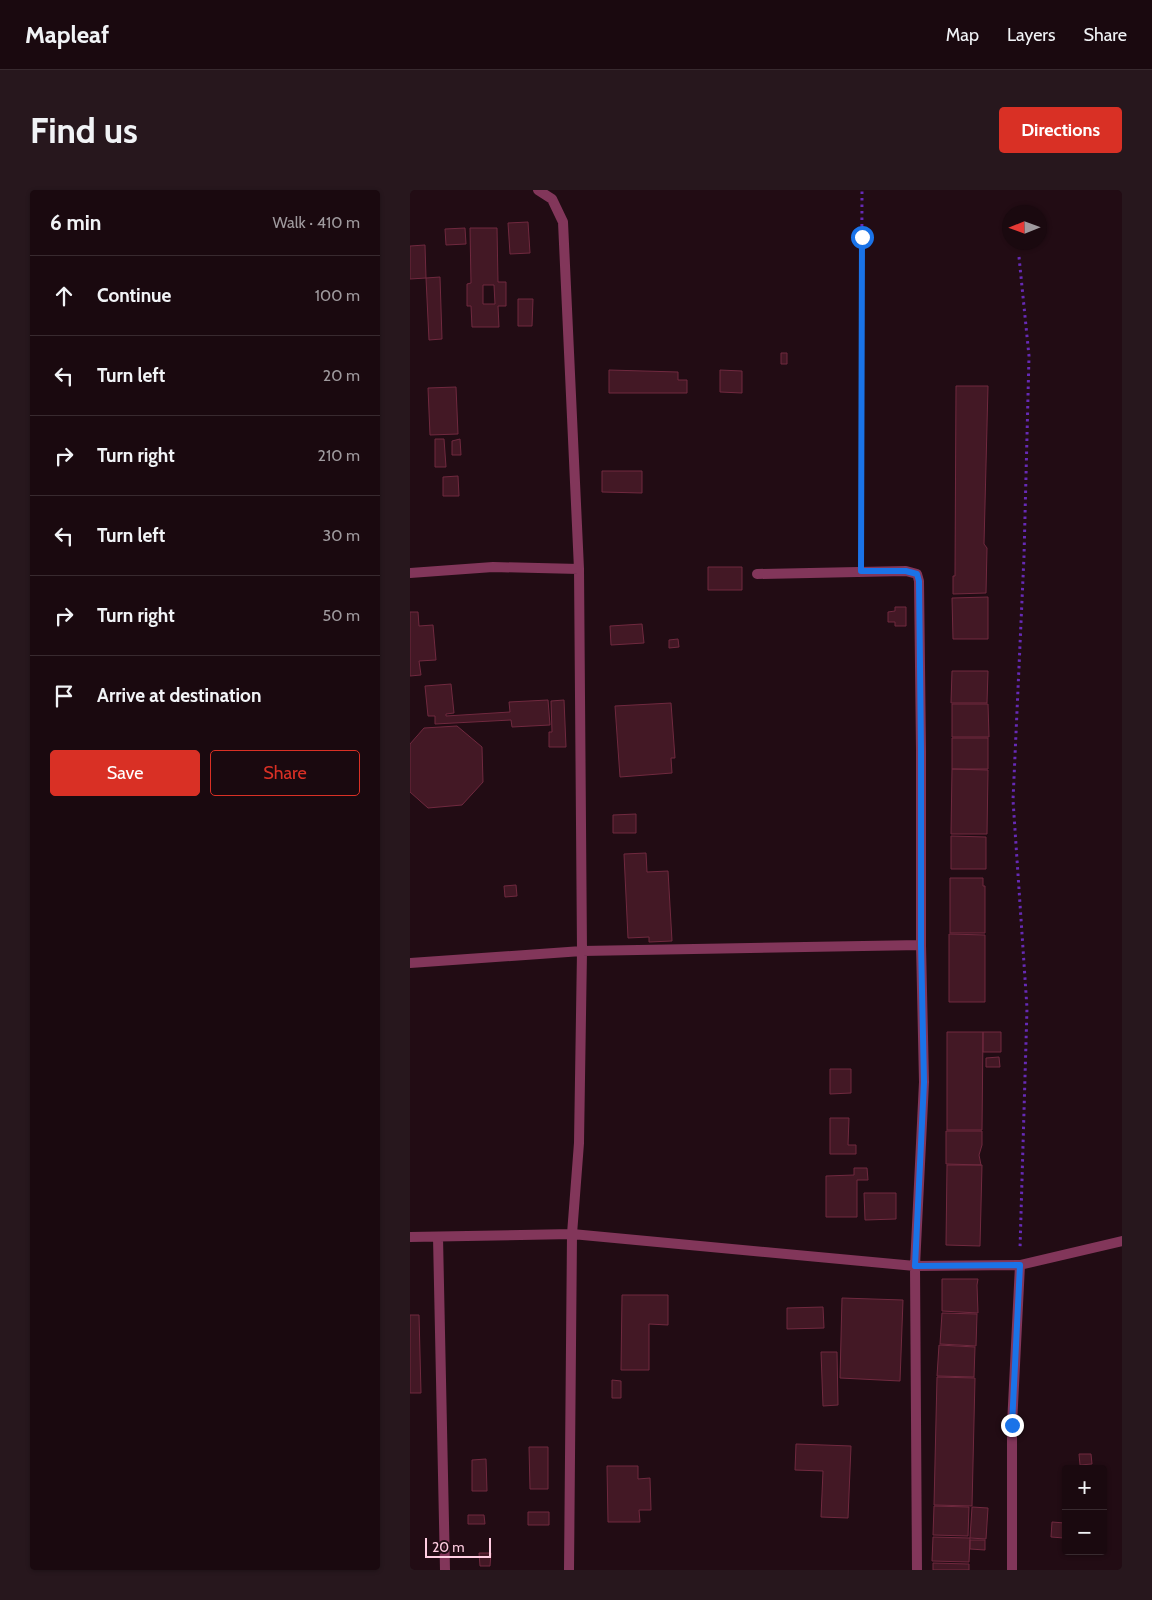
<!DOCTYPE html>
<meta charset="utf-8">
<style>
:root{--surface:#1a090f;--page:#27171d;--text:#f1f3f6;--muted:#9f9a9e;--line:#382a2f;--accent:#d93025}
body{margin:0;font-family:Cabin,sans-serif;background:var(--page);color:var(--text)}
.controls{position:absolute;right:15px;bottom:15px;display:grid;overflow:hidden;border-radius:5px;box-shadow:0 1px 4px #0004}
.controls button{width:45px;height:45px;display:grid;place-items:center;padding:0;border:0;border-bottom:1px solid var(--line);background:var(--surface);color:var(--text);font:25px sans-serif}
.compass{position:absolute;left:592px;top:15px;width:45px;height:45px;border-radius:50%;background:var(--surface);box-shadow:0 1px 4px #0004;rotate:269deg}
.scale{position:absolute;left:15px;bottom:12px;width:66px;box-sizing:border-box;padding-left:5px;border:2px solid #ffcde1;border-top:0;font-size:14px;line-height:18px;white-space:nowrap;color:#ffcde1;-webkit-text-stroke:4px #220c14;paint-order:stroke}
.stop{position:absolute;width:15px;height:15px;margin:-11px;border:4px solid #1a73e8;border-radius:50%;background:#fff}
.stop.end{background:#1a73e8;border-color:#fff;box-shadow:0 1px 5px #0008}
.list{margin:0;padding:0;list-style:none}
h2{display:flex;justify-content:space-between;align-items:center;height:65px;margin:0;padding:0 20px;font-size:21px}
h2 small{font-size:16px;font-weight:400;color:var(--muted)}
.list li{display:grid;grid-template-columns:32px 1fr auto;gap:15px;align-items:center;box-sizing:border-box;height:80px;padding:0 20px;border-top:1px solid var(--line)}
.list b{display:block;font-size:19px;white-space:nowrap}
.list em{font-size:16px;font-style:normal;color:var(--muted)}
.actions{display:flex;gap:10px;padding:15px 20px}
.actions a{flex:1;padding:11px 0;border:1px solid var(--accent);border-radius:5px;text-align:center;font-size:18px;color:var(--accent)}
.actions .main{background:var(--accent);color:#fff}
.icon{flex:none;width:28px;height:28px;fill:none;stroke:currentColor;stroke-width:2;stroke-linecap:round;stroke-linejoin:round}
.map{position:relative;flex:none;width:712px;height:1380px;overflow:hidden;border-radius:5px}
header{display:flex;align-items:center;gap:30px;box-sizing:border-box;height:70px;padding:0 25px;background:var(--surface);border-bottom:1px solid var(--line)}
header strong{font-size:24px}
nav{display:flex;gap:28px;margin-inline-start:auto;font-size:18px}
.intro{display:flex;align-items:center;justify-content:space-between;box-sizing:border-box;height:120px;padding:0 30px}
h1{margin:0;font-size:35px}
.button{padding:12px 22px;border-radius:5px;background:var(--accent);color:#fff;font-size:18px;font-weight:700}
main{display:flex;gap:30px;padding:0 30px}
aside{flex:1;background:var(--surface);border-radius:5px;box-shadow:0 1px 4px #0004}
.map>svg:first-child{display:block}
</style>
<header>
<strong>Mapleaf</strong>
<nav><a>Map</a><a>Layers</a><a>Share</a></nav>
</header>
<div class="intro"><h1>Find us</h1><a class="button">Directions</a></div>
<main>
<aside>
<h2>6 min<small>Walk · 410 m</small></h2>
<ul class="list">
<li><svg class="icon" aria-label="ahead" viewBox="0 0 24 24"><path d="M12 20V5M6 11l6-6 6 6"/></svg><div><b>Continue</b></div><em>100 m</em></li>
<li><svg class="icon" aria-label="left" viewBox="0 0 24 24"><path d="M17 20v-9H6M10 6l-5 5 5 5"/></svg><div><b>Turn left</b></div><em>20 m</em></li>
<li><svg class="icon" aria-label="right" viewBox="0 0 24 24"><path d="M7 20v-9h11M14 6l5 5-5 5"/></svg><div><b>Turn right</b></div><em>210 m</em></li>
<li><svg class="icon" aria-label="left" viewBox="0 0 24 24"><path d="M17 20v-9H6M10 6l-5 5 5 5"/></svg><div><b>Turn left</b></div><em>30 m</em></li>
<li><svg class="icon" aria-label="right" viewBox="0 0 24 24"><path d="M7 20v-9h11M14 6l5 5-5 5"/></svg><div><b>Turn right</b></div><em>50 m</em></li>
<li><svg class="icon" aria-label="arrive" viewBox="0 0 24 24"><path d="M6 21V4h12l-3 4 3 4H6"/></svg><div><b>Arrive at destination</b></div></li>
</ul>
<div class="actions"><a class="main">Save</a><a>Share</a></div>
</aside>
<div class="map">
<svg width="712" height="1380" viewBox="0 0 712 1380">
<rect width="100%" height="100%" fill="#220c14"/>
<path fill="#431825" stroke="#70293f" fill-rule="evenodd" d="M118 32 120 63 100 64 98 33Z
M55 38 56 54 36 55 35 39Z
M60 38H87L88 92H96V116H88L89 137H62L61 116H57V94L61 93ZM73 95H84L85 114H73Z
M15 55 16 88 0 89V56Z
M30 87 32 149 19 150 16 88Z
M108 109H123L122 136H108Z
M371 163H377V174H371Z
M199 180 268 182V190H277V203H199Z
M310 180 332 181V203L310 202Z
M546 196H578L574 354 577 358 576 403 543 404V386H545Z
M46 197 48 244 20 245 18 198Z
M25 249H34L36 277H25Z
M50 249 51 265H42V251Z
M192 281H232V303L192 302Z
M48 286 49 306H33V287Z
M298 377H332V400H298Z
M578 407V449H543L542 408Z
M485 417H496V436H485V432H478V422L485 421Z
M0 422H8L9 436 23 435 26 470 9 471 11 485 0 486Z
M232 434 234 453 201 455 200 436Z
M268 449 269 457 259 458V450Z
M542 481H578L577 513H541Z
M41 494 44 523 36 524V526L100 522 99 512 138 510 140 535 102 537 101 530 25 534V526H18L15 496Z
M154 510 156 557H139V542H142L141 511Z
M261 513 265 568H261L262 583 210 587 205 516Z
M542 514H578L579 547H542Z
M47 536 72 557 73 592 52 615 18 618 0 602V554L14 538Z
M542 548H578V579H542Z
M542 579 578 580 577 644H541Z
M226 624V643H203V625Z
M541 646 576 647V679H541Z
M236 663 237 682 258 681 262 751 239 752V747L218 748 214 664Z
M540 688H573V696H575V743H540Z
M106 695 107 706 95 707 94 696Z
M539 744 575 745V812H539Z
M537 842H573L572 940H537Z
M573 842H591V862H573Z
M589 867 590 877H576V868Z
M420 879H441V903L420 904Z
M420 928H439L438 955H446V964H420Z
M536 941H572V955L569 965 571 975 536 974Z
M537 975H572L570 1056 536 1055Z
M444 978H457L458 990H447V1027H416V986L444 985Z
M454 1003H486V1029L455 1030Z
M532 1089H568L567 1095 568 1123 532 1121Z
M212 1105H258V1135L239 1134V1180H211Z
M432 1108 493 1110 490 1191 430 1188Z
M413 1117 414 1138 377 1139V1118Z
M532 1123 567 1124 566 1156 530 1154Z
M0 1125H9L11 1203H0Z
M529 1155 565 1157 564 1187 527 1186Z
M411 1162H427L428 1215 413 1216Z
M527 1187 565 1188 562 1316 524 1315Z
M202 1190 211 1191V1208H202Z
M386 1254 441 1256 438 1328 411 1327 413 1281 385 1280Z
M119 1257H138V1299H120Z
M669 1264H681L682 1274 670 1275Z
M76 1269 77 1301H62V1270Z
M197 1276H228V1289L240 1288 241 1320H229L230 1332H198Z
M524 1316 559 1317 558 1346 523 1345Z
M562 1317 578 1318 576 1349 560 1348Z
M118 1322H139V1335H118Z
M58 1325H74L75 1334H58Z
M642 1332 655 1333 654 1348 641 1347Z
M523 1347 560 1348 559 1372 522 1371Z
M560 1350H575V1360L560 1359Z
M69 1363H81L80 1376H70Z
M523 1373 559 1374V1380H523Z"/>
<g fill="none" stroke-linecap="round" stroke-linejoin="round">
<path stroke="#662ab6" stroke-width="3" stroke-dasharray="2.5 4" stroke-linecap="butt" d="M609 67 619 166 614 366 603 610 617 818 610 1059
M451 368 452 0"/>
<path stroke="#82365a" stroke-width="10" d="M128 0 142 9 153 32 169 379 172 761 169 953 162 1044 159 1380
M0 383 83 377 169 379
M347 384 496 381 507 384 509 391 511 561V755L514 892 505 1076 507 1380
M0 773 172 761 511 755
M0 1047 162 1044 505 1076 610 1075 712 1051
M28 1047 35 1380
M602 1380V1235L610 1075"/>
</g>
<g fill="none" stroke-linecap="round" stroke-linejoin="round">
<path stroke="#1a73e8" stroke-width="6" d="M452 47 451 381H496L507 384 509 391 511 561V755L514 892 505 1076 610 1075 602 1235"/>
</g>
</svg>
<div class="controls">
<button>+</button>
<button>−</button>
</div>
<svg class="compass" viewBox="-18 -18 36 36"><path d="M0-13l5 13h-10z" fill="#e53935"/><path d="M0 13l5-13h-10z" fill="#9f9a9e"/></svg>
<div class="scale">20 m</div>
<div class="stop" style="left:452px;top:47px"></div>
<div class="stop end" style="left:602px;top:1235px"></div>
</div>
</main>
